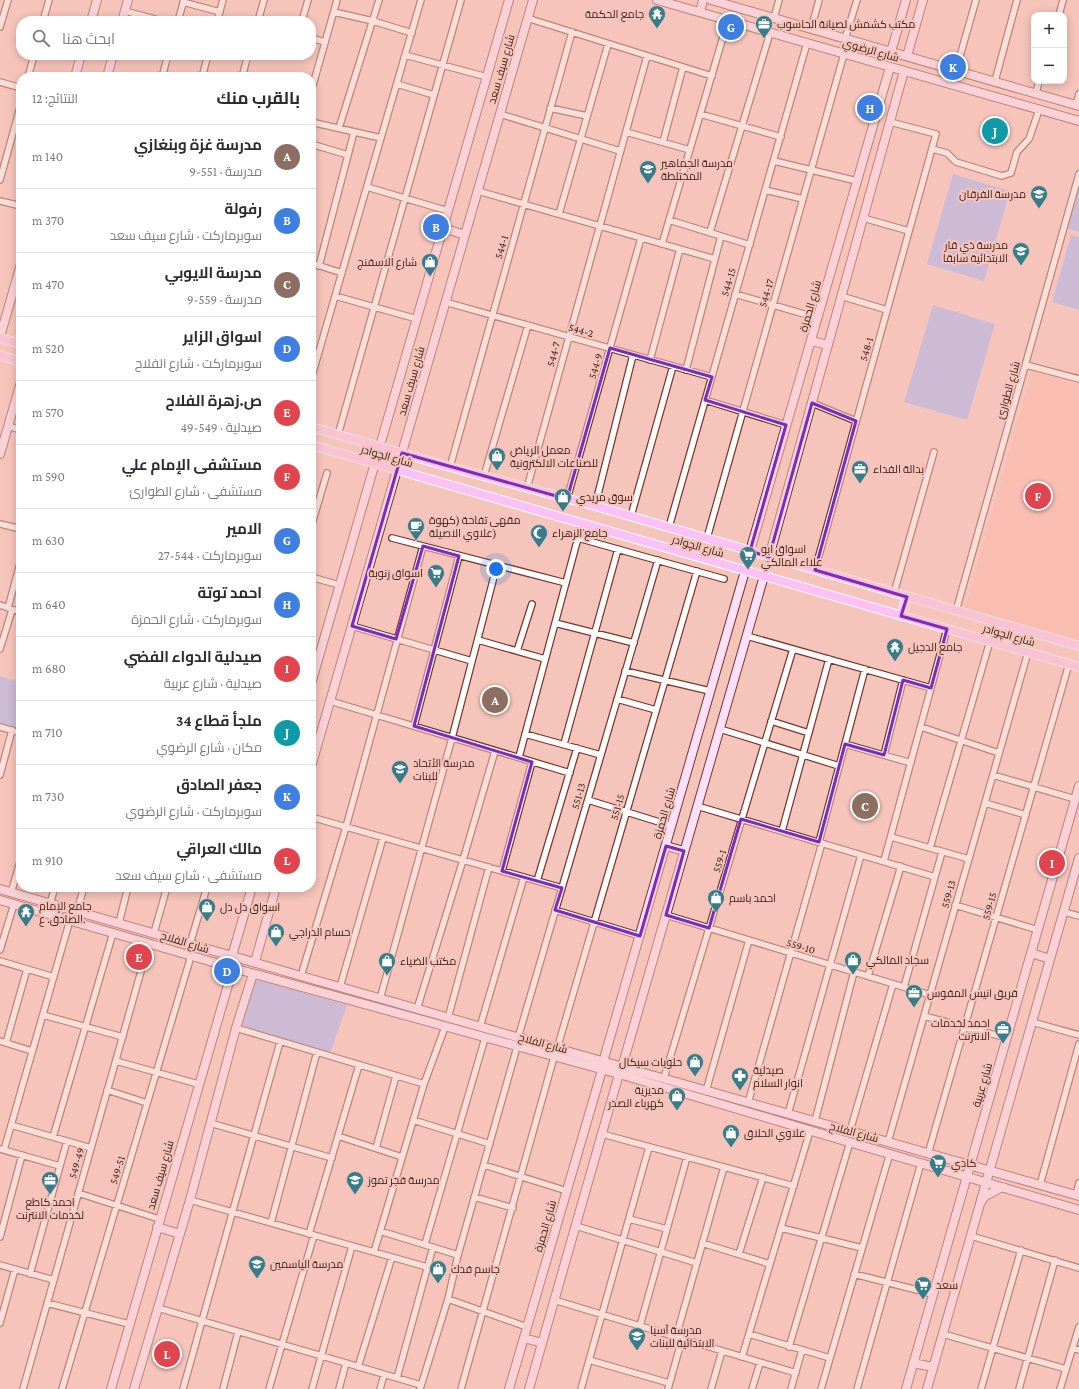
<!DOCTYPE html>
<html lang="ar">
<meta charset="utf-8">
<style>
:root{--surface:#fff;--page:#f2f2f3;--text:#2b2b33;--muted:#7c7c81;--line:#e1e1e2;--accent:#db2777}
body{margin:0;font-family:"Crimson Pro",Cairo,serif;background:var(--page);color:var(--text);direction:rtl}
.controls{position:absolute;right:12px;top:12px;display:grid;overflow:hidden;border-radius:8px;box-shadow:0 2px 10px #0003}
.controls button{width:36px;height:36px;display:grid;place-items:center;padding:0;border:0;border-bottom:1px solid var(--line);background:var(--surface);color:var(--text);font:20px sans-serif}
.you{position:absolute;left:496px;top:569px;width:14px;height:14px;margin:-10px;border:3px solid #fff;border-radius:50%;background:#1a73e8;box-shadow:0 0 0 6px #1a73e833}
.badge{display:grid;place-items:center;width:26px;height:26px;border-radius:50%;background:var(--accent);color:#fff;font-size:13px;font-weight:700}
.pin{position:absolute;translate:-50% -50%;border:2px solid #fff;box-shadow:0 1px 4px #0006}
.list{margin:0;padding:0;list-style:none}
h2{display:flex;justify-content:space-between;align-items:center;height:52px;margin:0;padding:0 16px;font-size:17px}
h2 small{font-size:13px;font-weight:400;color:var(--muted)}
.list li{display:grid;grid-template-columns:26px 1fr auto;gap:12px;align-items:center;box-sizing:border-box;height:64px;padding:0 16px;border-top:1px solid var(--line)}
.list b{display:block;font-size:15px;white-space:nowrap}
.list p{margin:0;font-size:13px;white-space:nowrap;color:var(--muted)}
.list em{font-size:13px;font-style:normal;color:var(--muted)}
.icon{flex:none;width:22px;height:22px;fill:none;stroke:currentColor;stroke-width:2;stroke-linecap:round;stroke-linejoin:round}
.map{position:relative;flex:none;width:1079px;height:1389px;overflow:hidden;direction:ltr}
.search{position:absolute;background:var(--surface);box-shadow:0 2px 10px #0003;left:16px;top:16px;width:300px;height:44px;display:flex;align-items:center;gap:10px;box-sizing:border-box;padding:0 14px;border-radius:16px;color:var(--muted);font-size:15px}
.panel{position:absolute;background:var(--surface);box-shadow:0 2px 10px #0003;left:16px;top:72px;width:300px;height:820px;border-radius:16px;direction:rtl}
.map>svg:first-child{display:block}
</style>
<div class="map">
<svg width="1079" height="1389" viewBox="0 0 1079 1389">
<rect width="100%" height="100%" fill="#f5c4ba"/>
<path fill="#fcb6a7" d="M1032 371 1079 384V641L965 608Z"/>
<path fill="#9cb0f9" d="M953 174 1010 191 984 281 927 264Z
M1079 188V232L1066 228Z
M1071 235 1079 237V310L1052 302Z
M933 305 995 324 967 420 904 402Z
M0 676 21 683V733L0 726Z
M255 979 347 1005 330 1054 242 1026Z"/>
<g fill="none" stroke-linecap="round" stroke-linejoin="round">
<defs>
<path id="street" d="M183 2 220 12
M125 11 162 21
M334 12 373 21 412 33
M1059 15 1063 0
M527 18 712 76
M774 18 779 0
M43 21 49 0
M178 21 184 0
M217 21 223 0
M258 21 264 0
M302 21 308 0
M0 27 8 0
M811 29 819 0
M311 38 325 42
M845 39 857 0
M405 55 487 77
M956 70 976 0
M28 77 34 55
M162 77 168 55
M202 77 208 55
M242 77 248 55
M995 81 1017 0
M0 82 21 88
M397 84 434 95
M311 92 337 0
M1036 93 1039 81
M1076 105 1079 94
M550 108 587 116
M500 114 620 151
M700 114 781 137
M311 122 381 138
M339 128 379 0
M626 132 690 150
M663 142 683 67
M311 144 348 155
M932 149 947 153 956 162 1002 176 1011 173 1017 152 1029 139 1039 110
M774 161 857 181
M0 180 21 104
M367 187 448 211
M765 190 803 199
M478 191 715 259
M0 201 21 206
M559 214 608 44
M863 218 909 231
M669 220 750 245
M710 232 770 33
M662 244 728 20
M311 263 342 273
M319 266 354 132
M735 294 818 318
M335 296 417 319
M841 296 887 310
M445 302 712 377
M650 360 680 249
M1026 365 1079 379
M686 370 721 236
M311 379 421 0
M705 400 786 425
M812 403 856 421
M8 426 21 430
M338 435 461 0
M450 467 572 32
M484 476 528 325
M527 488 647 56
M567 499 641 238
M595 506 633 355
M631 516 673 366
M0 524 21 529
M311 527 327 473
M669 527 807 43
M392 538 566 583
M578 538 724 579
M707 538 844 54
M815 570 936 134 890 122
M311 577 339 585
M894 593 934 452
M0 605 21 612
M8 608 21 560
M956 611 1079 174
M555 623 634 643
M352 626 472 661
M747 636 931 688
M478 640 545 659
M0 649 12 610
M517 651 532 604
M625 671 710 691
M617 699 656 710
M330 701 570 773
M771 721 809 733
M414 726 459 556
M0 727 21 733
M921 727 999 753
M720 729 839 766
M525 734 601 755
M564 744 618 549
M845 744 911 763
M884 755 903 680
M519 757 582 523
M0 775 12 730
M993 775 1075 799
M588 800 672 826
M985 803 1026 815
M697 806 935 877
M311 817 562 888
M782 831 829 659
M891 837 969 859
M819 842 865 669
M930 848 990 641
M884 861 947 629
M502 871 532 762
M537 881 577 748
M11 893 21 859
M50 904 55 887
M955 905 1038 930
M555 910 640 936
M77 911 84 887
M1064 912 1079 916
M666 915 930 995
M119 923 128 887
M154 933 167 887
M190 944 207 887
M0 950 14 904
M0 961 54 977
M301 976 346 827 423 546
M868 976 901 866
M340 987 383 838
M904 987 942 852
M380 999 452 738 497 565
M417 1009 463 860 495 751
M43 1015 123 1037
M924 1016 1007 1038
M448 1018 489 867
M1032 1022 1079 1035
M480 1027 524 877
M236 1028 424 1084
M518 1038 658 560
M0 1041 32 1051
M6 1043 27 969
M557 1049 697 571
M116 1061 198 1084
M664 1078 793 649
M107 1090 147 1103
M706 1091 749 940
M748 1103 822 843
M788 1114 861 855
M413 1120 490 1144
M815 1121 854 972
M210 1123 332 1158
M11 1125 91 1148
M850 1131 893 984
M602 1134 794 1186
M338 1136 402 1157
M53 1137 113 933
M888 1142 1028 652
M376 1148 396 1076
M0 1149 60 1166
M4 1150 70 920
M928 1154 1069 664
M484 1165 567 1191
M1040 1185 1079 1044
M78 1193 159 1219
M1076 1195 1079 1183
M474 1197 513 1208
M190 1200 427 1267
M629 1219 667 1229
M271 1223 317 1052
M576 1226 697 1263
M781 1228 862 1248
M380 1231 458 1255
M309 1234 359 1065
M971 1236 1079 1268
M0 1237 22 1155
M702 1243 770 1264
M425 1244 485 1038
M374 1252 424 1084 445 1027
M739 1254 763 1177
M0 1265 54 1280
M30 1274 67 1141
M854 1274 933 1294
M448 1299 527 1327
M554 1300 796 1373
M47 1303 129 1324
M158 1308 421 1385
M0 1323 15 1269
M640 1326 687 1157
M749 1334 830 1358
M943 1334 1066 1369
M676 1337 724 1167
M789 1347 850 1142
M1073 1348 1079 1350
M742 1357 810 1131
M589 1360 669 1383
M358 1367 392 1257
M397 1378 433 1247
M23 1389 149 943
M62 1389 191 956
M183 1389 280 1042
M223 1389 238 1332
M269 1389 314 1235
M312 1389 352 1246
M339 1389 346 1363
M380 1389 384 1375
M420 1389 448 1299 458 1255 517 1047
M461 1389 554 1057
M581 1389 649 1147
M668 1389 682 1339
M711 1389 722 1351
M752 1389 760 1363
M791 1389 802 1350
M821 1389 890 1153
M857 1389 921 1163
M981 1389 1021 1250
M1019 1389 1055 1260
M1060 1389 1079 1327"/>
<path id="secondary" d="M657 0 1079 121
M711 0 1079 106
M700 12 703 0
M91 21 97 0
M122 21 128 0
M891 52 906 0
M907 56 923 0
M75 77 81 55
M107 77 113 55
M443 228 465 235
M0 337 21 264
M811 341 828 345
M0 454 21 382
M750 551 890 67
M769 557 904 71
M311 684 509 0
M311 767 533 0
M666 846 684 851
M0 889 301 976 1079 1196
M0 900 233 968 619 1074 1079 1210
M1031 953 1050 959
M232 956 252 887
M255 962 276 887
M603 1062 745 571
M622 1067 764 576
M982 1201 984 1197 1002 1187
M157 1227 180 1234
M524 1338 542 1343
M913 1363 933 1367
M111 1389 233 968
M134 1389 190 1200 236 1028 253 974
M509 1389 602 1070
M529 1389 619 1074
M906 1389 1079 786
M927 1389 1079 858"/>
<path id="primary" d="M0 338 21 344
M0 355 21 362
M311 427 450 467 595 506 1079 646
M311 445 1079 667
M901 616 907 597"/>
</defs>
<use href="#street" stroke="#7a372b" stroke-width="8"/>
<use href="#secondary" stroke="#7a372b" stroke-width="10"/>
<use href="#primary" stroke="#fff" stroke-width="10"/>
<use href="#street" stroke="#fff" stroke-width="5.5"/>
<use href="#secondary" stroke="#fee0fa" stroke-width="8"/>
<use href="#primary" stroke="#fdc1f5" stroke-width="8"/>
</g>
<path d="M0 0H1079V1389H0ZM610 348 712 377 705 400 786 425 750 551 769 557 812 403 856 421 815 570 907 597 901 616 947 629 931 688 903 680 884 755 845 744 819 842 741 819 709 928 666 915 684 851 666 846 640 936 555 910 562 888 502 871 532 762 414 726 459 556 423 546 396 639 352 626 402 453 567 499Z" fill="#f5c4ba" fill-opacity=".55" fill-rule="evenodd"/>
<path fill="none" stroke="#7b2cbf" stroke-width="3" stroke-linejoin="round" d="M610 348 712 377 705 400 786 425 750 551 769 557 812 403 856 421 815 570 907 597 901 616 947 629 931 688 903 680 884 755 845 744 819 842 741 819 709 928 666 915 684 851 666 846 640 936 555 910 562 888 502 871 532 762 414 726 459 556 423 546 396 639 352 626 402 453 567 499Z"/>
<defs>
<symbol id="temple-pin" viewBox="-11 -11 22 30"><path d="M0 17L-7.5 6A9.5 9.5 0 1 1 7.5 6Z" fill="#377c8a" stroke="#f5c4ba"/><path d="M0-6L5-2H3V0L6.5 2.5H4V6H1.5V3h-3V6H-4V2.5H-6.5L-3 0V-2H-5Z" fill="#fff"/></symbol>
<symbol id="office-pin" viewBox="-11 -11 22 30"><path d="M0 17L-7.5 6A9.5 9.5 0 1 1 7.5 6Z" fill="#377c8a" stroke="#f5c4ba"/><path d="M-6-3h4V-5.5h4V-3h4V5H-6ZM-1-4.5V-3h2v-1.5ZM-6 0V1H6V0Z" fill="#fff"/></symbol>
<symbol id="school-pin" viewBox="-11 -11 22 30"><path d="M0 17L-7.5 6A9.5 9.5 0 1 1 7.5 6Z" fill="#377c8a" stroke="#f5c4ba"/><path d="M0-5L7-2L0 1L-7-2ZM-4 1L0 2.5L4 1V4Q0 6-4 4Z" fill="#fff"/></symbol>
<symbol id="shop-pin" viewBox="-11 -11 22 30"><path d="M0 17L-7.5 6A9.5 9.5 0 1 1 7.5 6Z" fill="#377c8a" stroke="#f5c4ba"/><path d="M-5-2.5h2.3a2.7 3.5 0 0 1 5.4 0H5L5.5 6h-11ZM-1.5-2.5h3a1.5 2.3 0 0 0-3 0Z" fill="#fff"/></symbol>
<symbol id="cafe-pin" viewBox="-11 -11 22 30"><path d="M0 17L-7.5 6A9.5 9.5 0 1 1 7.5 6Z" fill="#377c8a" stroke="#f5c4ba"/><path d="M-5.5-4.5H6V0H3Q3 3.5 0 3.5H-2.5Q-5.5 3.5-5.5 0ZM3-3.2v2h1.7v-2ZM-6 4.5H4V6H-6Z" fill="#fff"/></symbol>
<symbol id="mosque-pin" viewBox="-11 -11 22 30"><path d="M0 17L-7.5 6A9.5 9.5 0 1 1 7.5 6Z" fill="#377c8a" stroke="#f5c4ba"/><path d="M3.5-4.9A6 6 0 1 0 3.5 4.9A5 5 0 1 1 3.5-4.9Z" fill="#fff"/></symbol>
<symbol id="supermarket-pin" viewBox="-11 -11 22 30"><path d="M0 17L-7.5 6A9.5 9.5 0 1 1 7.5 6Z" fill="#377c8a" stroke="#f5c4ba"/><path d="M-6-5.5h2.5l.6 2H6L4.5 2H-2.5L-4.4-4H-6ZM-1.5 3.2a1.3 1.3 0 1 0 .1 0ZM3 3.2a1.3 1.3 0 1 0 .1 0Z" fill="#fff"/></symbol>
<symbol id="pharmacy-pin" viewBox="-11 -11 22 30"><path d="M0 17L-7.5 6A9.5 9.5 0 1 1 7.5 6Z" fill="#377c8a" stroke="#f5c4ba"/><path d="M-2-6h4v4h4v4h-4v4h-4v-4h-4v-4h4Z" fill="#fff"/></symbol>
</defs>
<g fill-rule="evenodd">
<use href="#temple-pin" x="647" y="4" width="20" height="27"/>
<use href="#office-pin" x="754" y="14" width="20" height="27"/>
<use href="#school-pin" x="638" y="159" width="20" height="27"/>
<use href="#school-pin" x="1029" y="184" width="20" height="27"/>
<use href="#school-pin" x="1011" y="241" width="20" height="27"/>
<use href="#shop-pin" x="420" y="252" width="20" height="27"/>
<use href="#shop-pin" x="487" y="446" width="20" height="27"/>
<use href="#office-pin" x="850" y="459" width="20" height="27"/>
<use href="#shop-pin" x="553" y="487" width="20" height="27"/>
<use href="#cafe-pin" x="406" y="516" width="20" height="27"/>
<use href="#mosque-pin" x="529" y="523" width="20" height="27"/>
<use href="#supermarket-pin" x="738" y="545" width="20" height="27"/>
<use href="#supermarket-pin" x="426" y="563" width="20" height="27"/>
<use href="#temple-pin" x="885" y="637" width="20" height="27"/>
<use href="#school-pin" x="390" y="759" width="20" height="27"/>
<use href="#shop-pin" x="706" y="888" width="20" height="27"/>
<use href="#shop-pin" x="197" y="897" width="20" height="27"/>
<use href="#temple-pin" x="16" y="902" width="20" height="27"/>
<use href="#shop-pin" x="266" y="922" width="20" height="27"/>
<use href="#shop-pin" x="843" y="950" width="20" height="27"/>
<use href="#shop-pin" x="377" y="951" width="20" height="27"/>
<use href="#office-pin" x="904" y="983" width="20" height="27"/>
<use href="#office-pin" x="993" y="1019" width="20" height="27"/>
<use href="#shop-pin" x="685" y="1052" width="20" height="27"/>
<use href="#pharmacy-pin" x="730" y="1066" width="20" height="27"/>
<use href="#shop-pin" x="667" y="1086" width="20" height="27"/>
<use href="#shop-pin" x="721" y="1123" width="20" height="27"/>
<use href="#supermarket-pin" x="928" y="1153" width="20" height="27"/>
<use href="#office-pin" x="40" y="1170" width="20" height="27"/>
<use href="#school-pin" x="345" y="1170" width="20" height="27"/>
<use href="#school-pin" x="247" y="1254" width="20" height="27"/>
<use href="#shop-pin" x="428" y="1259" width="20" height="27"/>
<use href="#supermarket-pin" x="913" y="1275" width="20" height="27"/>
<use href="#school-pin" x="627" y="1326" width="20" height="27"/>
</g>
<g text-anchor="middle" dominant-baseline="central" stroke-width="4" stroke-linejoin="round" paint-order="stroke">
<g font-size="11" fill="#3f211b" stroke="#f5c4ba" text-anchor="start">
<text x="644" y="14" text-anchor="end">جامع الحكمة</text>
<text x="777" y="24">مكتب كشمش لصيانة الحاسوب</text>
<text x="661" y="163">مدرسة الجماهير<tspan x="661" dy="13">المختلطة</tspan></text>
<text x="1026" y="194" text-anchor="end">مدرسة الفرقان</text>
<text x="1008" y="245" text-anchor="end">مدرسة ذي قار<tspan x="1008" dy="13">الابتدائية سابقا</tspan></text>
<text x="417" y="262" text-anchor="end">شارع الاسفنج</text>
<text x="510" y="450">معمل الرياض<tspan x="510" dy="13">للصناعات الالكترونية</tspan></text>
<text x="873" y="469">بدالة الفداء</text>
<text x="576" y="497">سوق مريدي</text>
<text x="429" y="520">مقهى تفاحة (كهوة<tspan x="429" dy="13">علاوي الاصيلة)</tspan></text>
<text x="552" y="533">جامع الزهراء</text>
<text x="761" y="549">اسواق ابو<tspan x="761" dy="13">علااء المالكي</tspan></text>
<text x="423" y="573" text-anchor="end">اسواق زنوبة</text>
<text x="908" y="647">جامع الدجيل</text>
<text x="413" y="763">مدرسة الأتحاد<tspan x="413" dy="13">للبنات</tspan></text>
<text x="729" y="898">احمد باسم</text>
<text x="39" y="906">جامع الإمام<tspan x="39" dy="13">الصادق. ع.</tspan></text>
<text x="220" y="907">اسواق دل دل</text>
<text x="289" y="932">حسام الدراجي</text>
<text x="866" y="960">سجاد المالكي</text>
<text x="400" y="961">مكتب الضياء</text>
<text x="927" y="993">فريق انيس المفوس</text>
<text x="990" y="1023" text-anchor="end">احمد لخدمات<tspan x="990" dy="13">الانترنت</tspan></text>
<text x="682" y="1062" text-anchor="end">حلويات سيكال</text>
<text x="753" y="1070">صيدلية<tspan x="753" dy="13">انوار السلام</tspan></text>
<text x="664" y="1090" text-anchor="end">مديرية<tspan x="664" dy="13">كهرباء الصدر</tspan></text>
<text x="744" y="1133">علاوي الحلاق</text>
<text x="951" y="1163">كادي</text>
<text x="368" y="1180">مدرسة فجر تموز</text>
<text x="50" y="1202" text-anchor="middle">احمد كاطع<tspan x="50" dy="13">لخدمات الانترنت</tspan></text>
<text x="270" y="1264">مدرسة الياسمين</text>
<text x="451" y="1269">جاسم فدك</text>
<text x="936" y="1285">سعد</text>
<text x="650" y="1330">مدرسة آسيا<tspan x="650" dy="13">الابتدائية للبنات</tspan></text>
</g>
<g font-size="11" fill="#3f211b" stroke="#f5c4ba">
<text transform="translate(871 50) rotate(16)">شارع الرضوي</text>
<text transform="translate(501 69) rotate(-74)">شارع سيف سعد</text>
<text transform="translate(501 247) rotate(-74)">544-1</text>
<text transform="translate(728 282) rotate(-74)">544-15</text>
<text transform="translate(766 293) rotate(-74)">544-17</text>
<text transform="translate(810 306) rotate(-74)">شارع الحمزة</text>
<text transform="translate(581 330) rotate(16)">544-2</text>
<text transform="translate(866 349) rotate(-74)">548-1</text>
<text transform="translate(553 354) rotate(-75)">544-7</text>
<text transform="translate(595 366) rotate(-74)">544-9</text>
<text transform="translate(411 381) rotate(-74)">شارع سيف سعد</text>
<text transform="translate(1008 390) rotate(-74)">شارع الطوارئ</text>
<text transform="translate(387 456) rotate(16)">شارع الچوادر</text>
<text transform="translate(698 546) rotate(16)">شارع الچوادر</text>
<text transform="translate(1009 635) rotate(16)">شارع الچوادر</text>
<text transform="translate(578 796) rotate(-74)">551-13</text>
<text transform="translate(617 807) rotate(-74)">551-15</text>
<text transform="translate(664 813) rotate(-74)">شارع الحمزة</text>
<text transform="translate(719 861) rotate(-73)">559-1</text>
<text transform="translate(948 894) rotate(-74)">559-13</text>
<text transform="translate(989 906) rotate(-74)">559-15</text>
<text transform="translate(185 942) rotate(17)">شارع الفلاح</text>
<text transform="translate(801 946) rotate(17)">559-10</text>
<text transform="translate(543 1043) rotate(15)">شارع الفلاح</text>
<text transform="translate(982 1085) rotate(-74)">شارع عربية</text>
<text transform="translate(854 1132) rotate(15)">شارع الفلاح</text>
<text transform="translate(76 1163) rotate(-74)">549-49</text>
<text transform="translate(117 1170) rotate(-73)">549-51</text>
<text transform="translate(160 1175) rotate(-74)">شارع سيف سعد</text>
<text transform="translate(545 1226) rotate(-74)">شارع الحمزة</text>
</g>
</g>
</svg>
<div class="controls">
<button>+</button>
<button>−</button>
</div>
<div class="you"></div>
<div class="pin badge" style="left:495px;top:700px;background:#8d6e63">A</div>
<div class="pin badge" style="left:436px;top:227px;background:#3f7fe0">B</div>
<div class="pin badge" style="left:865px;top:806px;background:#8d6e63">C</div>
<div class="pin badge" style="left:227px;top:971px;background:#3f7fe0">D</div>
<div class="pin badge" style="left:139px;top:957px;background:#e0444e">E</div>
<div class="pin badge" style="left:1038px;top:496px;background:#e0444e">F</div>
<div class="pin badge" style="left:731px;top:27px;background:#3f7fe0">G</div>
<div class="pin badge" style="left:870px;top:108px;background:#3f7fe0">H</div>
<div class="pin badge" style="left:1052px;top:863px;background:#e0444e">I</div>
<div class="pin badge" style="left:995px;top:131px;background:#0f9aa8">J</div>
<div class="pin badge" style="left:953px;top:67px;background:#3f7fe0">K</div>
<div class="pin badge" style="left:167px;top:1354px;background:#e0444e">L</div>
<div class="search"><svg class="icon" aria-label="search" viewBox="0 0 24 24"><circle cx="10" cy="10" r="6"/><path d="M15 15l6 6"/></svg>ابحث هنا</div>
<section class="panel">
<h2>بالقرب منك<small>النتائج: 12</small></h2>
<ul class="list">
<li><span class="badge" style="background:#8d6e63">A</span><div><b>مدرسة غزة وبنغازي</b><p>مدرسة · 551-9</p></div><em>140 m</em></li>
<li><span class="badge" style="background:#3f7fe0">B</span><div><b>رفولة</b><p>سوبرماركت · شارع سيف سعد</p></div><em>370 m</em></li>
<li><span class="badge" style="background:#8d6e63">C</span><div><b>مدرسة الايوبي</b><p>مدرسة · 559-9</p></div><em>470 m</em></li>
<li><span class="badge" style="background:#3f7fe0">D</span><div><b>اسواق الزاير</b><p>سوبرماركت · شارع الفلاح</p></div><em>520 m</em></li>
<li><span class="badge" style="background:#e0444e">E</span><div><b>ص.زهرة الفلاح</b><p>صيدلية · 549-49</p></div><em>570 m</em></li>
<li><span class="badge" style="background:#e0444e">F</span><div><b>مستشفى الإمام علي</b><p>مستشفى · شارع الطوارئ</p></div><em>590 m</em></li>
<li><span class="badge" style="background:#3f7fe0">G</span><div><b>الامير</b><p>سوبرماركت · 544-27</p></div><em>630 m</em></li>
<li><span class="badge" style="background:#3f7fe0">H</span><div><b>احمد توتة</b><p>سوبرماركت · شارع الحمزة</p></div><em>640 m</em></li>
<li><span class="badge" style="background:#e0444e">I</span><div><b>صيدلية الدواء الفضي</b><p>صيدلية · شارع عربية</p></div><em>680 m</em></li>
<li><span class="badge" style="background:#0f9aa8">J</span><div><b>ملجأ قطاع 34</b><p>مكان · شارع الرضوي</p></div><em>710 m</em></li>
<li><span class="badge" style="background:#3f7fe0">K</span><div><b>جعفر الصادق</b><p>سوبرماركت · شارع الرضوي</p></div><em>730 m</em></li>
<li><span class="badge" style="background:#e0444e">L</span><div><b>مالك العراقي</b><p>مستشفى · شارع سيف سعد</p></div><em>910 m</em></li>
</ul>
</section>
</div>
